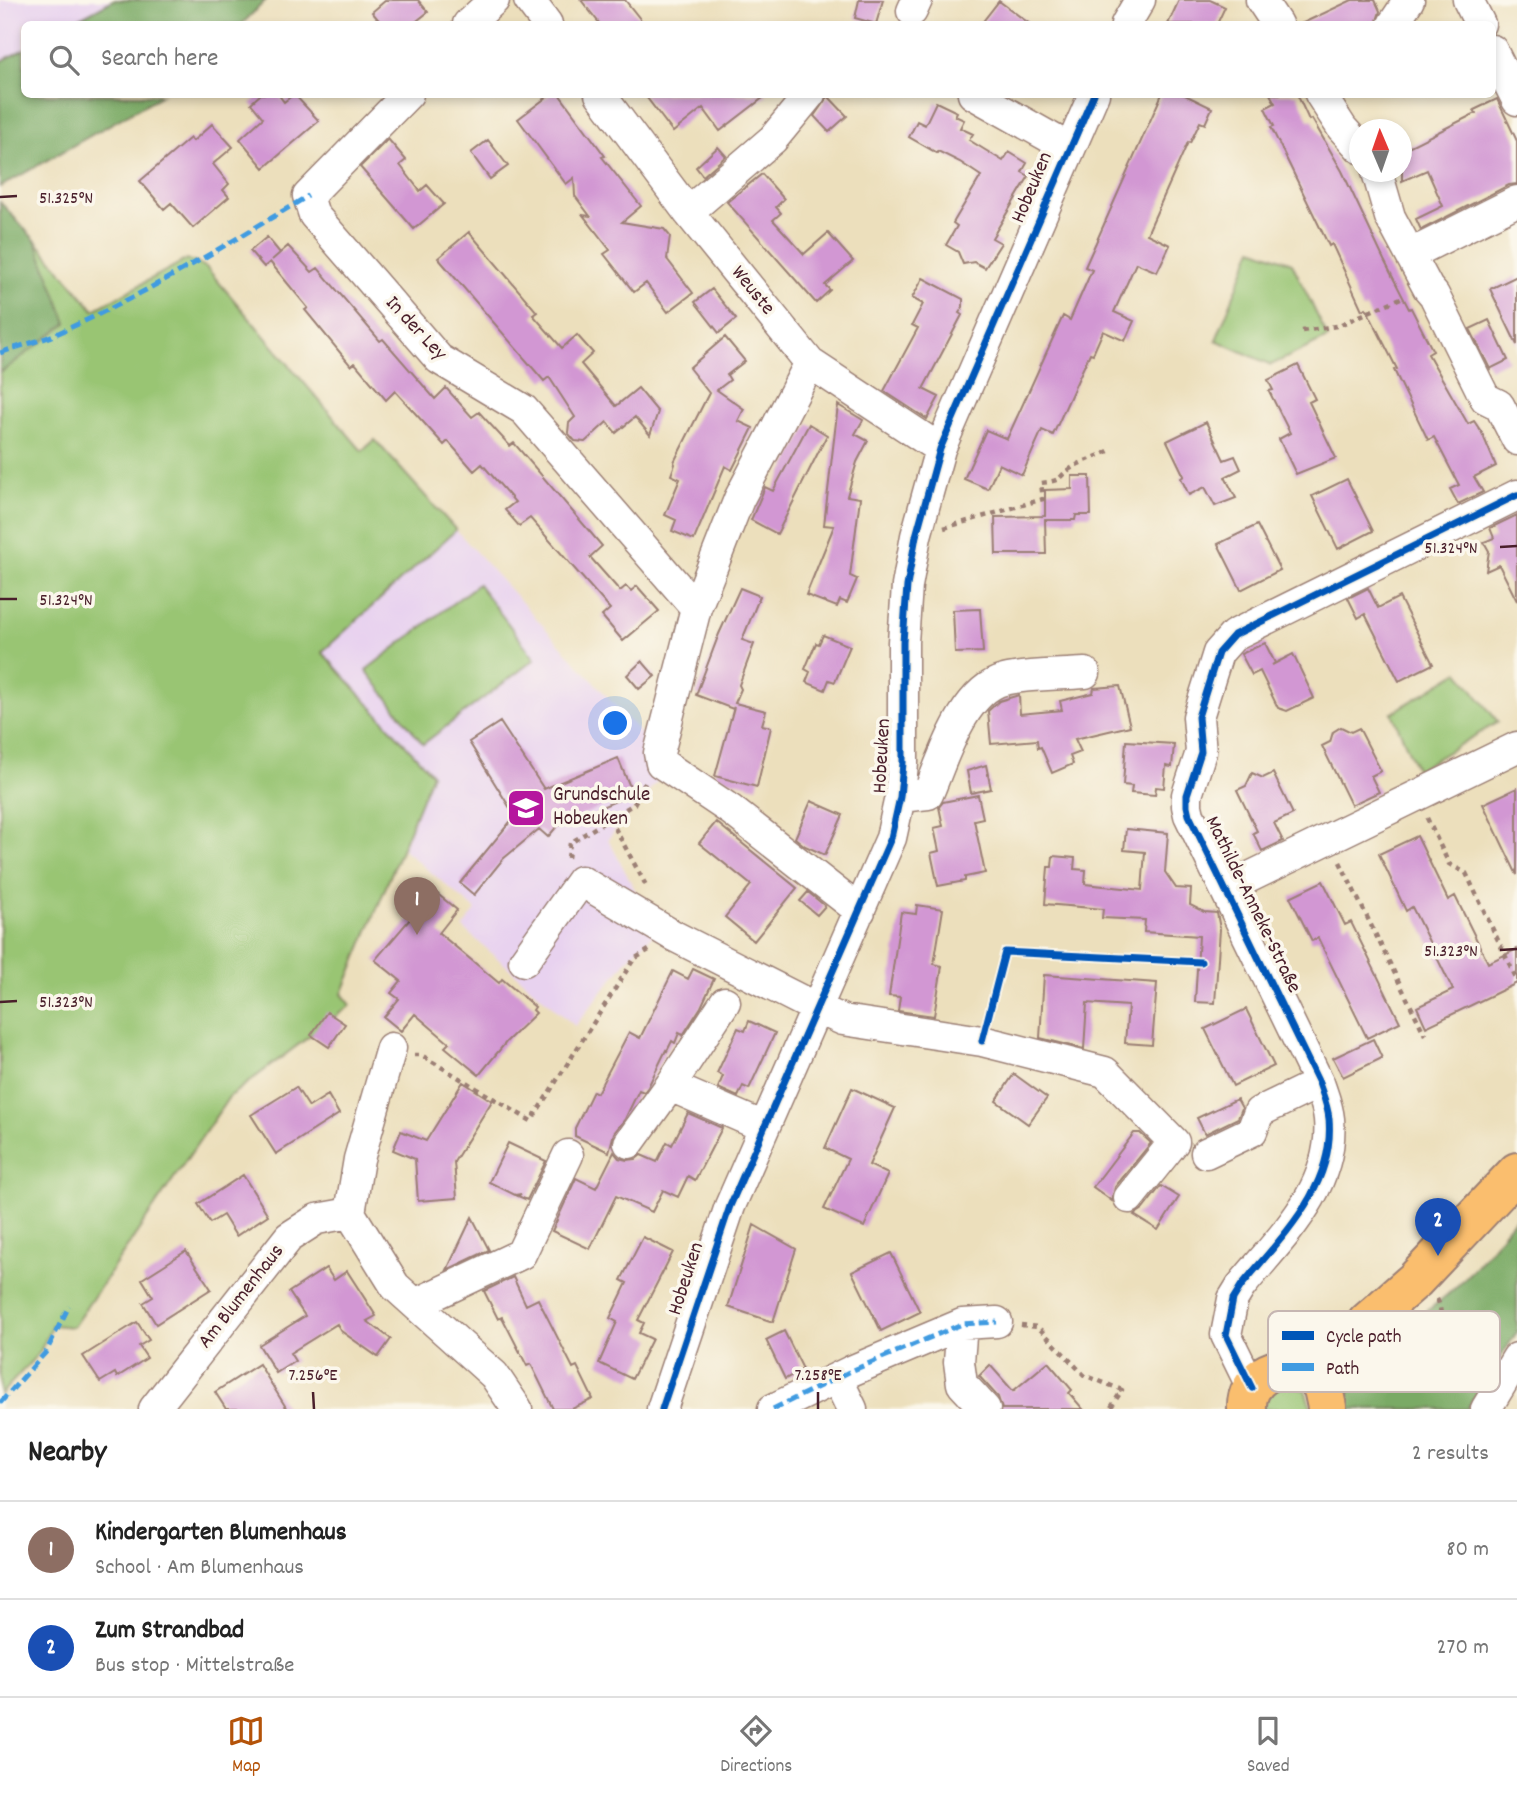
<!DOCTYPE html>
<meta charset="utf-8">
<style>
:root{--surface:#fff;--page:#f2f2f2;--text:#222;--muted:#767676;--line:#e0e0e0;--accent:#b45309}
body{margin:0;font-family:Dekko,sans-serif;background:var(--page);color:var(--text)}
.compass{position:absolute;left:1349px;top:119px;width:63px;height:63px;border-radius:50%;background:var(--surface);box-shadow:0 4px 10px #0003;rotate:358deg}
.you{position:absolute;left:616px;top:724px;width:24px;height:24px;margin:-18px;border:5px solid #fff;border-radius:50%;background:#1a73e8;box-shadow:0 0 0 10px #1a73e833}
.badge{display:grid;place-items:center;width:46px;height:46px;border-radius:50%;background:var(--accent);color:#fff;font-size:23px;font-weight:700}
.pin{position:absolute;translate:-50% -58px;filter:drop-shadow(0 2px 4px #0008)}
.pin::after{content:'';position:absolute;top:37px;width:24px;height:21px;background:inherit;clip-path:polygon(0 0,100% 0,50% 100%)}
.list{margin:0;padding:0;list-style:none}
h2{display:flex;justify-content:space-between;align-items:center;height:91px;margin:0;padding:0 28px;font-size:30px}
h2 small{font-size:23px;font-weight:400;color:var(--muted)}
.list li{display:grid;grid-template-columns:46px 1fr auto;gap:21px;align-items:center;box-sizing:border-box;height:98px;padding:0 28px;border-top:2px solid var(--line)}
.list b{display:block;font-size:26px;white-space:nowrap}
.list p{margin:0;font-size:23px;white-space:nowrap;color:var(--muted)}
.list em{font-size:23px;font-style:normal;color:var(--muted)}
.icon{flex:none;width:38px;height:38px;fill:none;stroke:currentColor;stroke-width:2;stroke-linecap:round;stroke-linejoin:round}
.map{position:relative;flex:none;width:1517px;height:1409px;overflow:hidden}
.search{position:absolute;background:var(--surface);box-shadow:0 4px 10px #0003;left:21px;right:21px;top:21px;height:77px;display:flex;align-items:center;gap:18px;box-sizing:border-box;padding:0 24px;border-radius:10px;color:var(--muted);font-size:26px}
.sheet{height:287px;background:var(--surface)}
nav{display:flex;justify-content:space-around;align-items:center;box-sizing:border-box;height:98px;border-top:2px solid var(--line);background:var(--surface);font-size:19px;color:var(--muted)}
nav a{display:grid;justify-items:center;gap:4px}
nav .on{color:var(--accent)}
.map>svg:first-child{display:block}
</style>
<div class="map">
<svg width="1517" height="1409" viewBox="0 0 1517 1409">
<rect width="100%" height="100%" fill="#fbf7ec"/>
<filter id="ink" filterUnits="userSpaceOnUse"><feTurbulence type="fractalNoise" baseFrequency=".0143" numOctaves="2"/><feDisplacementMap in="SourceGraphic" scale="14" xChannelSelector="R" yChannelSelector="G"/><feConvolveMatrix kernelMatrix="1 2 1 2 8 2 1 2 1" color-interpolation-filters="sRGB"/></filter>
<filter id="wash" filterUnits="userSpaceOnUse"><feTurbulence type="fractalNoise" baseFrequency=".00686" numOctaves="4" result="noise"/><feDisplacementMap in="SourceGraphic" scale="28" xChannelSelector="R" yChannelSelector="G"/><feGaussianBlur stdDeviation="1.57" result="paint"/><feColorMatrix in="noise" values="0 0 0 0 0 0 0 0 0 0 0 0 0 0 0 0 0 1.4 0 .05"/><feComposite in="paint" operator="in"/></filter>
<g filter="url(#wash)">
<rect width="100%" height="100%" fill="#ecdfbc"/>
<path fill="#e8d2ef" d="M0 0H113L70 24H24V49L0 62Z
M456 530 653 747 660 778 608 839 657 931 629 958 575 1026 463 928 476 910 403 849 432 774 322 652Z"/>
<path fill="#99c573" stroke="#72724f" stroke-width="2" d="M35 240 94 310 187 259 206 267 362 451 375 440 456 530 322 652 432 774 342 994 351 1005 229 1097 73 1327 52 1325 40 1352 0 1395V373L66 322Z
M1253 248 1292 263 1328 338 1271 365 1216 340Z
M478 584 535 659 423 744 366 670Z
M1459 672 1498 722 1417 770 1392 713Z
M1277 1383 1305 1390 1312 1409H1261Z"/>
<path fill="#7aaa65" stroke="#626448" stroke-width="2" d="M113 0H266L242 24H69Z
M24 49V94L162 95 0 187V62Z
M0 202 35 240 67 323 0 373Z
M1517 1217V1332L1467 1409H1345C1349 1359 1423 1319 1457 1286 1479 1265 1497 1239 1517 1217Z"/>
<g id="blocks">
<path fill="#d297d3" d="M386 0H418L428 12 413 24H382L372 12Z
M581 0H625L644 24H600Z
M859 0H883L876 24 855 18Z
M1179 0H1210L1225 7 1217 24H1168Z
M1352 0H1375L1380 11 1376 24H1301Z
M999 1 1030 24H981Z
M261 94H278L284 102 294 94 319 121 264 168 240 139 263 118 251 103Z
M551 94H559L605 156 602 157 641 206 622 222 664 229 670 236 667 259 693 293 668 312 646 283 634 292 604 254 610 250 583 215 590 216 575 196 574 178 566 184 518 119Z
M644 94H768L720 131 703 108 673 132Z
M1162 94H1183L1212 108 1205 124 1200 122 1190 143 1188 142 1147 234 1170 245 1157 272 1136 263 1114 312 1134 321 1125 341 1103 331 1093 354 1090 353 1053 435 1042 430 1022 475 999 464 988 489 964 479 986 430 1007 439 1063 316 1070 320 1092 270 1085 267Z
M1270 94H1297L1309 120 1312 119 1342 171 1384 260 1409 309 1411 308 1433 351 1428 354 1468 424 1474 421 1482 433 1496 466 1474 477 1483 492 1458 504 1450 489 1459 485 1434 437 1428 440 1394 370 1397 369 1366 308 1362 310 1332 244 1329 246 1271 127 1274 126 1265 108 1275 103Z
M828 96 847 116 829 132 814 116Z
M1497 99 1517 141V184L1509 185 1421 230 1416 219 1443 206 1427 170 1402 181V150L1476 113 1474 110Z
M936 102 957 112 955 116 964 120 960 128 973 134 969 140 1003 161 1009 152 1027 163 1022 172 1029 176 992 238 1001 243 985 268 974 262 963 264 958 252 946 245 957 226 953 223 981 176 960 162 938 151 937 153 909 137 917 121 925 125Z
M212 124 233 147 213 164 229 184 223 190 229 197 193 228 171 203 164 209 140 181 190 138 193 141Z
M388 139 406 160 400 165 420 191 427 185 444 204 414 229 360 167Z
M488 140 508 166 490 179 471 153Z
M718 147 726 156 703 176 696 167Z
M762 174 784 199 776 207 781 213 773 220 804 254 828 233 853 261 825 285 830 290 816 303 727 202Z
M469 232 537 312 533 315 562 348 577 335 593 353 581 364 616 406 638 388 658 412 650 435 635 417 616 433 607 422 585 442 575 441 568 433 569 423 575 417 549 377 544 381 438 258Z
M267 237 280 253 272 260 288 246 312 272 318 268 380 341 383 339 435 399 446 388 472 417 479 412 510 446 514 443 602 546 590 557 620 591 626 586 631 591 637 586 659 611 623 641 602 616 610 609 530 518 519 526 505 510 515 502 482 464 474 471 448 441 444 445 395 391 386 400 355 363 351 366 305 310 308 308 270 262 264 267 250 251Z
M1517 276V345L1490 289Z
M923 278 963 299V307L959 313 962 315 923 389 939 397 927 419 884 391 918 328 912 325 923 304 912 298Z
M712 289 736 319 719 333 695 302Z
M1489 320 1508 360 1490 369 1470 329Z
M725 337 745 361 727 375 730 380 717 390 744 409 738 421 753 428 732 470 725 466 694 540 672 531 676 520 665 515 680 479 671 475 675 464 674 462 709 393 689 368Z
M1298 365 1315 399 1309 402 1336 458 1296 474 1279 439 1290 433 1269 391 1273 390 1268 380Z
M838 405 863 420 855 434 868 441 857 462 847 496 860 498 850 576 857 579 847 603 840 600 837 607 806 595 834 526 824 525Z
M1206 422 1224 460 1235 456 1241 469 1225 477 1236 498 1215 506 1205 487 1189 495 1181 478 1184 476 1167 441Z
M809 424 827 435 777 534 751 520 765 487 773 491Z
M1072 476H1090L1091 515H1076L1075 520H1045L1046 554H996L995 517 1045 516V490L1072 489Z
M1347 479 1373 531 1338 549 1312 496Z
M1517 515V601L1499 565 1486 571 1489 551 1484 542 1494 538 1490 528Z
M1257 525 1280 570 1241 590 1218 544Z
M740 588 760 596 742 640 754 644 739 685 741 689 735 703 766 711 762 725 771 727 757 787 715 776 734 707 733 709 696 695 719 634Z
M1368 588 1378 608 1399 597 1433 664 1399 681 1365 614 1358 618 1348 598Z
M980 609 983 652 955 653 953 610Z
M823 635 850 646 835 682 829 680 825 690 806 682 810 672 805 669 816 643 819 644Z
M1265 643 1275 663 1272 665 1293 654 1314 698 1287 711 1278 708 1260 671 1252 675 1241 654Z
M642 661 655 676 639 689 627 675Z
M1120 686 1130 726 1075 739 1081 752 1070 756 1073 764 1052 773 1041 747 1038 748 1037 740 991 744 988 711 999 701 1019 695 1020 714 1062 710 1060 701 1093 693 1094 688Z
M500 722 544 789 618 758 633 794 558 825 548 837 539 829 503 859 474 895 460 883 515 816 469 742Z
M1341 727 1351 732 1359 728 1381 771 1371 776 1379 792 1351 805 1322 746 1330 742 1333 732Z
M1126 741 1174 744 1172 767 1166 766 1164 788 1156 787 1155 795 1131 793 1132 786 1123 785Z
M986 765 991 789 971 793 967 771Z
M1252 773 1263 778 1273 773 1293 814 1274 823 1283 841 1262 851 1253 833 1257 831 1237 790 1246 786Z
M1517 788V875L1483 804Z
M978 795 983 818 974 820 985 873 965 877V881L938 886 931 853 939 851 934 828 943 826 939 807 943 802Z
M811 801 843 815 825 855 805 846 795 838Z
M716 822 797 888 754 941 725 917 751 885 699 843Z
M1126 829 1168 833 1165 872 1176 888 1191 889 1190 905 1204 912 1217 913 1220 929 1215 1003 1195 1002 1199 936 1144 932 1145 920 1102 918 1103 909 1045 904 1048 867H1052L1053 856 1075 858 1074 869 1086 870 1085 884 1142 890 1145 852 1124 850Z
M1417 836 1448 900 1455 896 1488 963 1517 949V983L1426 1027 1417 1007 1453 990 1412 907 1406 911 1379 854Z
M1323 881 1345 925 1351 922 1400 1022 1367 1038 1318 938 1312 941 1290 897Z
M434 891 457 910 439 933 499 983 502 979 535 1007 533 1010 536 1013 507 1041 479 1075 445 1047 449 1043 415 1014 401 1031 384 1017 399 999 391 993 401 981 375 960Z
M808 892 825 906 817 915 800 901Z
M917 905 943 909 934 964 942 966 934 1016 898 1011 900 997 889 996 901 912 916 914Z
M693 969 714 979 701 1007 683 1035 679 1033 675 1043 672 1041 667 1051 666 1050 648 1087 644 1092 639 1090 625 1119 614 1133 609 1152 575 1136V1128L593 1091 597 1093 629 1032 640 1038 673 971 688 979Z
M1044 975 1157 983 1152 1045 1125 1043 1128 1006 1087 1003 1084 1049 1040 1038Z
M1246 1009 1274 1066 1233 1086 1205 1029Z
M327 1012 345 1024 329 1047 311 1035Z
M749 1021 775 1033 749 1089 743 1086 738 1097 718 1088 723 1076 717 1073 738 1028 745 1031Z
M1373 1039 1382 1058 1343 1077 1333 1058Z
M1014 1074 1047 1098 1028 1124 996 1101Z
M463 1082 492 1101 454 1162 457 1198 418 1201 415 1159 393 1150 401 1131 426 1141Z
M296 1087 309 1107 328 1095 339 1114 276 1154 251 1115Z
M852 1088 895 1108 869 1165 888 1174 864 1227 824 1209 848 1159 825 1148Z
M1237 1099 1242 1108 1238 1118 1205 1134 1197 1118Z
M688 1113 722 1128 695 1180 688 1176 678 1197 663 1190 652 1212 616 1196 590 1249 552 1231 576 1178 596 1188 614 1152 619 1158 627 1160 636 1159 641 1155 657 1162 667 1142 672 1145Z
M1134 1133H1140L1151 1143 1115 1187 1112 1201 1093 1187Z
M508 1143 546 1161 527 1200 518 1196 521 1194 515 1195 489 1182Z
M243 1175 268 1215 236 1236 223 1215 210 1223 198 1204Z
M1161 1186 1179 1197 1158 1230 1134 1215 1143 1209Z
M472 1217 489 1250 447 1270Z
M754 1225 796 1249 773 1322 728 1307Z
M643 1237 673 1252 638 1320 644 1323 639 1333 652 1339 632 1379 599 1363 617 1322 610 1318 627 1283 621 1280Z
M186 1251 211 1289 156 1324 143 1303 153 1297 142 1279Z
M891 1253 920 1312 881 1331 852 1272Z
M326 1268 334 1280 347 1271 376 1316 367 1321 391 1339 378 1357 341 1331 337 1324 290 1353 295 1361 276 1373 259 1345 305 1316 289 1292Z
M513 1277 526 1305 538 1299 573 1368 577 1366 593 1399 572 1409H553L531 1364 527 1366 502 1317 498 1319 484 1291Z
M137 1322 149 1340 139 1346 147 1358 117 1377 115 1373 100 1382 83 1356Z
M784 1331 803 1369 785 1379 766 1340Z
M1048 1362 1072 1390 1069 1393 1083 1409H1002L998 1397 979 1376 990 1365 1013 1391Z
M259 1364 287 1409H226L215 1392Z"/>
</g>
</g>
<g filter="url(#ink)">
<use href="#blocks" fill-opacity="0" stroke="#9b7f74" stroke-width="2"/>
<g fill="none" stroke-linecap="round" stroke-linejoin="round">
<defs>
<path id="minor" d="M529 0 547 24
M1261 0 1277 24
M1468 0 1480 24
M912 11 917 0
M468 24 494 0
M1126 24 1140 0
M1393 24 1409 0
M1492 50 1517 100
M408 94 308 196 314 215 439 359 524 410 696 608
M600 94 688 212 810 363 940 449
M973 94 1069 148
M1320 94 1342 128 1360 148
M1377 172 1390 217 1428 288 1434 295 1485 398 1499 405 1517 440
M688 212 773 139 810 94
M1411 254 1517 201
M810 363 739 499 696 608 659 753 661 763 731 810 860 911
M900 797 928 794C943 759 963 690 1004 680 1029 674 1059 675 1085 673
M1225 889 1517 747
M524 961 581 881 674 936 816 1008 843 1020 982 1041 1105 1072 1174 1142 1129 1198
M391 1048 359 1159 350 1213 395 1286 494 1375 517 1409
M670 1086 764 1127
M629 1143 670 1086 725 1002
M1206 1153 1252 1131 1259 1112 1319 1083
M415 1304 521 1254 568 1155
M962 1324 959 1362 962 1384 985 1409
M837 1378 852 1409
M1252 1388 1226 1335 1233 1299 1241 1286C1281 1237 1335 1188 1329 1119 1328 1107 1323 1095 1319 1083L1189 815 1187 806V795L1201 752 1198 717 1218 653 1234 635 1517 495
M154 1409 289 1237 317 1219 350 1213
M662 1409 730 1206 891 838 900 797 903 763V642L907 586 916 536 940 449 1094 94
M773 1409 851 1371 962 1324 997 1322
M1486 1409 1517 1358"/>
<path id="major" d="M1322 1384 1348 1358 1367 1322 1415 1280 1517 1172
M1247 1409C1245 1379 1277 1361 1303 1371 1310 1373 1316 1380 1322 1384L1327 1407"/>
</defs>
<use href="#minor" stroke="#9b7f74" stroke-width="33"/>
<use href="#major" stroke="#9b7f74" stroke-width="42"/>
<path stroke="#9b7f74" stroke-width="4.5" stroke-dasharray="5 5" stroke-linecap="butt" d="M1302 331 1337 326 1403 297
M944 528 1043 499 1041 483C1063 480 1055 480 1070 469 1083 460 1099 457 1112 449
M1427 818 1449 864 1466 873 1517 980
M610 819 648 889
M568 858 570 843 634 804 645 783
M1340 862 1425 1035
M414 1055H421L531 1121 634 959 649 950
M1437 1299C1441 1306 1440 1314 1443 1321 1451 1338 1471 1351 1486 1360
M1021 1325 1038 1327 1084 1375 1122 1390 1110 1409"/>
<use href="#minor" stroke="#fff" stroke-width="30"/>
<use href="#major" stroke="#fabe6e" stroke-width="38"/>
<path stroke="#409be1" stroke-width="5" stroke-dasharray="10 5" stroke-linecap="butt" d="M0 353C18 346 38 342 56 334 143 296 226 245 308 196
M0 1403 46 1352 69 1306
M773 1409 851 1371 962 1324 997 1322"/>
<defs>
<path id="cycleway" d="M982 1041 1005 952 1201 962
M1252 1388 1226 1335 1233 1299 1241 1286C1281 1237 1335 1188 1329 1119 1328 1107 1323 1095 1319 1083L1189 815 1187 806V795L1201 752 1198 717 1218 653 1234 635 1517 495
M662 1409 730 1206 891 838 900 797 903 763V642L907 586 916 536 940 449 1094 94"/>
</defs>
<use href="#cycleway" stroke="#fbf7ec" stroke-width="11"/>
<use href="#cycleway" stroke="#0057b8" stroke-width="7"/>
</g>
</g>
<path fill="none" stroke="#4a1f2b" stroke-width="2.5" d="M0 197 17 196M1500 547 1517 546M0 599H17M1500 950 1517 949M0 1002 17 1001M313 1392 314 1409M818 1392V1409"/>
<defs>
<symbol id="school-square" viewBox="-11 -11 22 22"><rect x="-9" y="-9" width="18" height="18" rx="4" fill="#b5179e" stroke="#fbf7ec"/><path d="M0-5L7-2L0 1L-7-2ZM-4 1L0 2.5L4 1V4Q0 6-4 4Z" fill="#fff"/></symbol>
</defs>
<g fill-rule="evenodd">
<use href="#school-square" x="504" y="786" width="44" height="44"/>
</g>
<g text-anchor="middle" dominant-baseline="central" stroke-width="7" stroke-linejoin="round" paint-order="stroke">
<g font-size="21" fill="#4a1f2b" stroke="#fbf7ec">
<text transform="translate(1033 188) rotate(-67)">Hobeuken</text>
<text transform="translate(752 291) rotate(51)">Weuste</text>
<text transform="translate(415 329) rotate(47)">In der Ley</text>
<text transform="translate(883 756) rotate(-87)">Hobeuken</text>
<text transform="translate(1252 905) rotate(64)">Mathilde-Anneke-Straße</text>
<text transform="translate(687 1279) rotate(-72)">Hobeuken</text>
<text transform="translate(242 1297) rotate(-52)">Am Blumenhaus</text>
</g>
<g font-size="21" fill="#4a1f2b" stroke="#fbf7ec" text-anchor="start">
<text x="553" y="796">Grundschule<tspan x="553" dy="24">Hobeuken</tspan></text>
</g>
</g>
<rect x="1268" y="1311" width="232" height="81" rx="10" fill="#fbf7ec" stroke="#c6b6b2" stroke-width="2"/>
<rect x="1282" y="1331" width="32" height="9" fill="#0057b8"/>
<rect x="1282" y="1363" width="32" height="8" fill="#409be1"/>
<g font-size="19" fill="#4a1f2b">
<text x="1326" y="1342">Cycle path</text>
<text x="1326" y="1374">Path</text>
</g>
<g font-size="18" text-anchor="middle" fill="#4a1f2b" stroke="#fbf7ec" stroke-width="7" stroke-linejoin="round" paint-order="stroke">
<text x="66" y="203">51.325°N</text>
<text x="1451" y="553">51.324°N</text>
<text x="66" y="605">51.324°N</text>
<text x="1451" y="956">51.323°N</text>
<text x="66" y="1007">51.323°N</text>
<text x="313" y="1380">7.256°E</text>
<text x="818" y="1380">7.258°E</text>
</g>
</svg>
<svg class="compass" viewBox="-18 -18 36 36"><path d="M0-13l5 13h-10z" fill="#e53935"/><path d="M0 13l5-13h-10z" fill="#767676"/></svg>
<div class="you"></div>
<div class="pin badge" style="left:417px;top:935px;background:#8d6e63">1</div>
<div class="pin badge" style="left:1438px;top:1256px;background:#1a4fb4">2</div>
<div class="search"><svg class="icon" aria-label="search" viewBox="0 0 24 24"><circle cx="10" cy="10" r="6"/><path d="M15 15l6 6"/></svg>Search here</div>
</div>
<section class="sheet">
<h2>Nearby<small>2 results</small></h2>
<ul class="list">
<li><span class="badge" style="background:#8d6e63">1</span><div><b>Kindergarten Blumenhaus</b><p>School · Am Blumenhaus</p></div><em>80 m</em></li>
<li><span class="badge" style="background:#1a4fb4">2</span><div><b>Zum Strandbad</b><p>Bus stop · Mittelstraße</p></div><em>270 m</em></li>
</ul>
</section>
<nav>
<a class="on"><svg class="icon" aria-label="map" viewBox="0 0 24 24"><path d="M3 6l6-2 6 2 6-2v14l-6 2-6-2-6 2zM9 4v14M15 6v14"/></svg>Map</a>
<a><svg class="icon" aria-label="directions" viewBox="0 0 24 24"><path d="M12 3l9 9-9 9-9-9zM9 14v-3h6M13 9l2 2-2 2"/></svg>Directions</a>
<a><svg class="icon" aria-label="saved" viewBox="0 0 24 24"><path d="M7 4h10v16l-5-4-5 4z"/></svg>Saved</a>
</nav>
